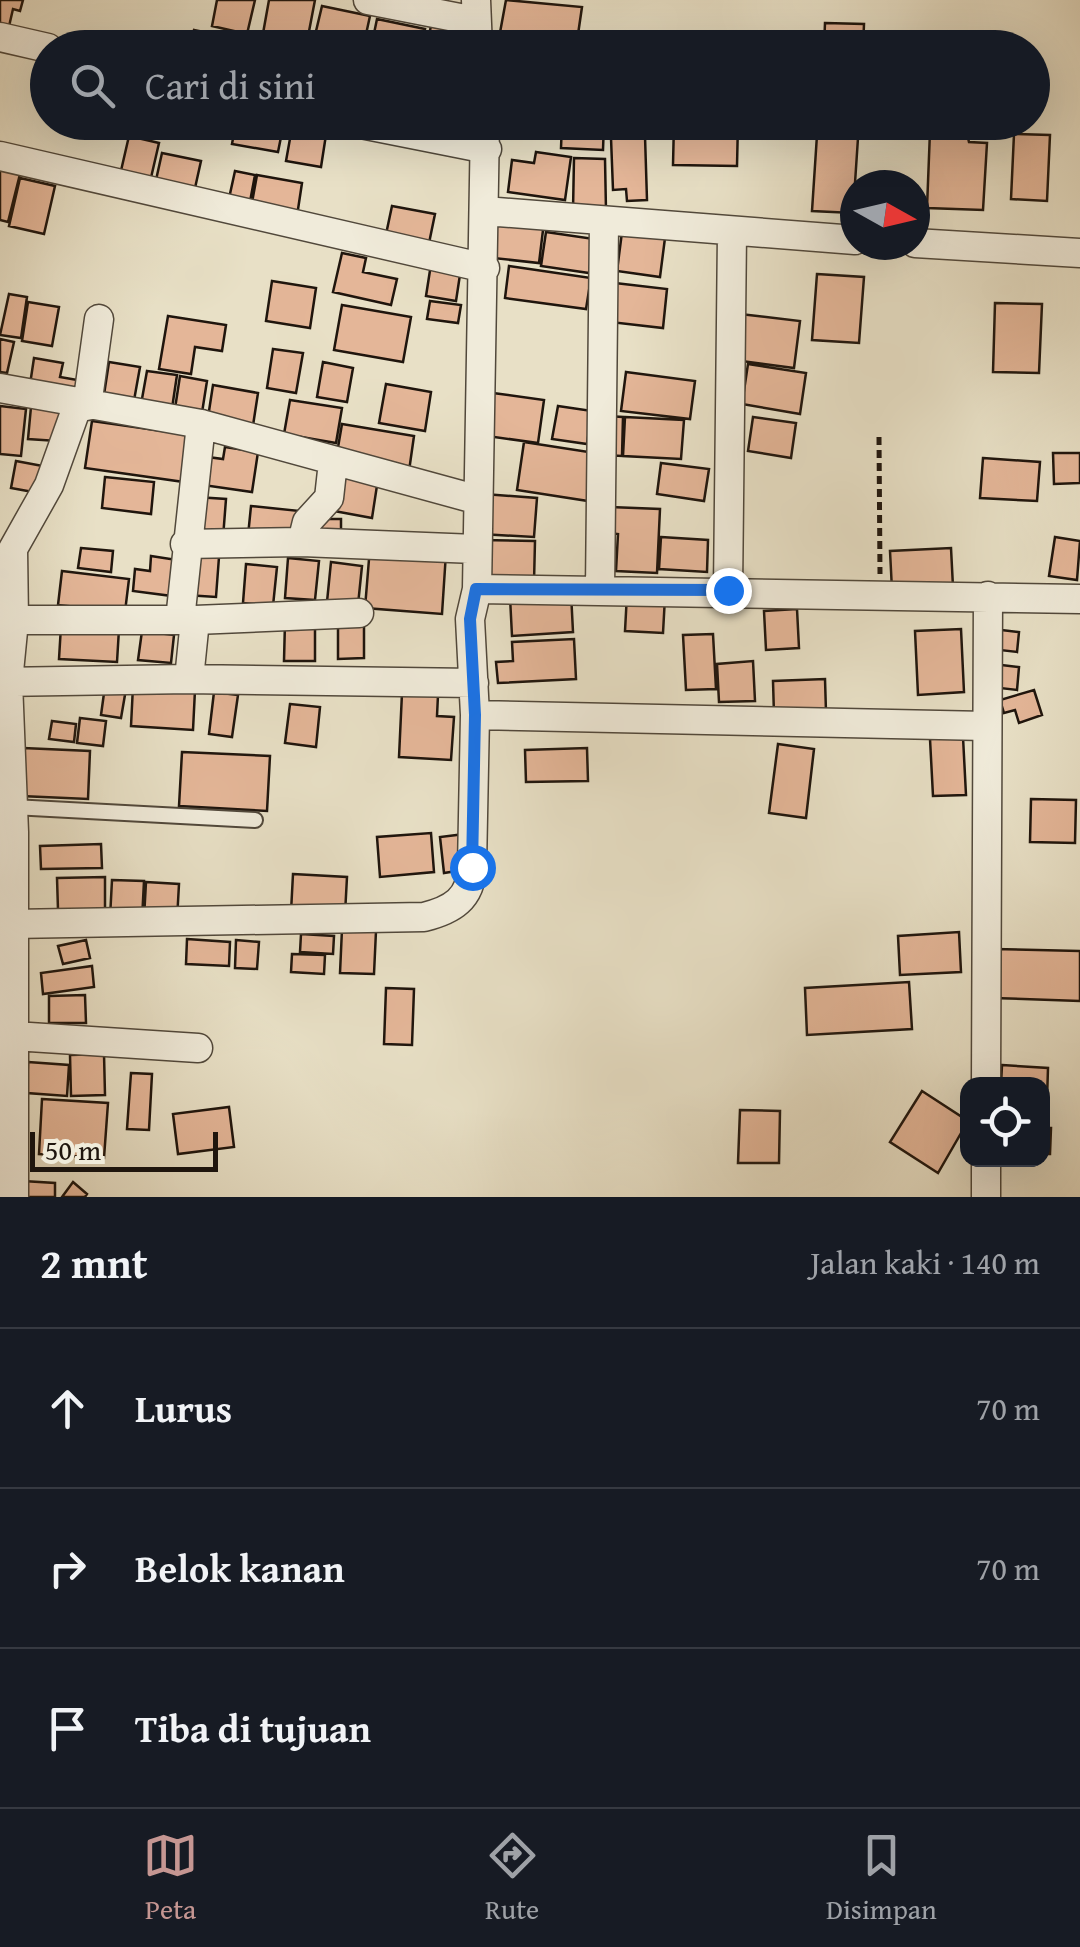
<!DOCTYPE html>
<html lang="id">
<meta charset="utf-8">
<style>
:root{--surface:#171b24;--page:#242831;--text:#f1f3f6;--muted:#9ea1a6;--line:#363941;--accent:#c59692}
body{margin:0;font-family:"Gentium Book Plus",serif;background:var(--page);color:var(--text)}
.controls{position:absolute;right:30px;bottom:30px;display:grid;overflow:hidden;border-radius:20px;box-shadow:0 10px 40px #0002}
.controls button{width:90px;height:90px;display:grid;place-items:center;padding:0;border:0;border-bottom:2px solid var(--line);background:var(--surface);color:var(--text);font:50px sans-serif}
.compass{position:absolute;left:840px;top:170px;width:90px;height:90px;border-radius:50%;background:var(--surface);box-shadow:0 10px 40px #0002;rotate:98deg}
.scale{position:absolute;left:30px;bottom:25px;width:188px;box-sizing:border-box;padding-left:10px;border:5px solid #1f150d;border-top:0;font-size:28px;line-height:35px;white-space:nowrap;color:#1f150d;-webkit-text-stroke:8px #f0ebda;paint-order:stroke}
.stop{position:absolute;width:30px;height:30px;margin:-22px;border:8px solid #1a73e8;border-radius:50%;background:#fff}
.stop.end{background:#1a73e8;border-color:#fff;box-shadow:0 2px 10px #0008}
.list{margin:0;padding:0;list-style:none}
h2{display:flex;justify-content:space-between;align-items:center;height:130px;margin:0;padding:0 40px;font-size:42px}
h2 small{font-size:32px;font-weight:400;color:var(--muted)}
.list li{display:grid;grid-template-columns:65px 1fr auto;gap:30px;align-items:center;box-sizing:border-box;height:160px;padding:0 40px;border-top:2px solid var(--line)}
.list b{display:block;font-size:38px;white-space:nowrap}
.list em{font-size:32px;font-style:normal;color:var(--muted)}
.icon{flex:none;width:55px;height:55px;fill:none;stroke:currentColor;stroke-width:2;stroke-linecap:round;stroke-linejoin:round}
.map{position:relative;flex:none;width:1080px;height:1197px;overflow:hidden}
.search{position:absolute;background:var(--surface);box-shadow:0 10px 40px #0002;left:30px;right:30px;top:30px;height:110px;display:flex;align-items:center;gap:25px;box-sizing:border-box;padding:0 35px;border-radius:55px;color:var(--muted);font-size:38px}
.sheet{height:610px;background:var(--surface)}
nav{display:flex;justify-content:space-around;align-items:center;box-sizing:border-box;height:140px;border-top:2px solid var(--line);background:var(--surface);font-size:28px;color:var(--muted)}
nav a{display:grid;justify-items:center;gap:5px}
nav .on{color:var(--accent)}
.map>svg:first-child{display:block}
</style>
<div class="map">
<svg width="1080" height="1197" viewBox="0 0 1080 1197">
<rect width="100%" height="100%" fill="#e8e0c6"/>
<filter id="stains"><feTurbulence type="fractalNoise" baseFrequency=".002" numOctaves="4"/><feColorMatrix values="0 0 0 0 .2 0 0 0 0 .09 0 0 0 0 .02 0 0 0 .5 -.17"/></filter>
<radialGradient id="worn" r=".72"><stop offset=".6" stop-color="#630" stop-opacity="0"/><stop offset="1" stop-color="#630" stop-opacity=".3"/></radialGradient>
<path fill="#e4b698" stroke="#1f150d" stroke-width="2.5" d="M0 0H23L20 11 13 9 7 35 0 33Z
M217 0H255L247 34 212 26Z
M269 0H315L306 47 262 39Z
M506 0 582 7 576 48 499 38Z
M322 6 370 16 363 48H312Z
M377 19 425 29 421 48H371Z
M825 23 864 24 863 48H824Z
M431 26 471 33 468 48 427 44Z
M194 30 242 40 240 48H190Z
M236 122H284L278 152 232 144Z
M293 122H328L321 167 286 161Z
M501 122H553V126H501Z
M562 122H604L603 150 561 148Z
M614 122H659V126L614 127Z
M674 122H738L737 166 673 165Z
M946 124 965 125 969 142 987 143 983 210 927 208 930 131 945 132Z
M1014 134 1050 135 1047 201 1011 199Z
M817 135 858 138 853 213 812 211Z
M129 136 159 143 150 182 120 175Z
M645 136 647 200 627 201 626 189 613 190 611 138Z
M536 152 571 157 565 200 508 192 512 160 534 163Z
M162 153 201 161 195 188 156 180Z
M574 158 605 159 606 211H573Z
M0 169 20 174 8 222 0 220Z
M235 171 255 175 249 207 228 203Z
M257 175 302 183 297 216 251 208Z
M20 178 55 186 44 234 9 226Z
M392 206 435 214 428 248 385 239Z
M498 217 544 222 539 263 493 258Z
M546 232 594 239 589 273 541 266Z
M622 232 665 238 660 277 617 271Z
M342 253 366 258 363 272 397 279 391 305 333 292Z
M431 264 461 268 456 301 426 296Z
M509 266 591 278 586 309 505 298Z
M817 274 864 277 859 343 812 340Z
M272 281 316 288 310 328 266 321Z
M615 283 667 289 663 328 610 322Z
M9 294 27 297 21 338 0 335Z
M430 301 461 305 458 323 427 319Z
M28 302 59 307 52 346 22 341Z
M995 303 1042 304 1039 373 993 372Z
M342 305 411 317 403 362 334 350Z
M740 314 800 321 794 368 734 360Z
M168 316 226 325 222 351 195 347 191 374 159 369Z
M0 339 14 342 7 373 0 372Z
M273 349 303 353 296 393 267 388Z
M34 358 63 363 60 377 83 381 80 400 29 391Z
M109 362 140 367 133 406 103 401Z
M323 362 353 368 347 402 317 397Z
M748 364 806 373 800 414 742 404Z
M147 371 177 375 171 415 140 410Z
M626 372 695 381 690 419 621 411Z
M180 376 207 381 201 419 174 415Z
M386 384 431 392 425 431 379 423Z
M213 385 258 393 252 432 207 424Z
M493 393 544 400 538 443 487 436Z
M290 400 342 408 336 443 284 434Z
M0 406 26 409 21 456 0 454Z
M558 406 592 411 587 444 552 439Z
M31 407 60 411 57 441 28 439Z
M605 416 623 417 622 456 604 455Z
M625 417 684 420 681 459 623 456Z
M753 417 796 423 791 458 748 451Z
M92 421 191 435 184 482 85 468Z
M342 424 414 436 409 471 336 459Z
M524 442 595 453 588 501 517 490Z
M225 447 258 452 252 492 196 484 200 456 223 459Z
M1053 453H1080V483L1054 484Z
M983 458 1040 462 1037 501 980 498Z
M16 461 48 467 44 494 11 488Z
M661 463 709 469 704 501 657 494Z
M341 472 378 479 372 518 334 511Z
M105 477 154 482 151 514 102 508Z
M484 494 537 498 534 537 481 534Z
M196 497 226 499 223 538 193 536Z
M251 506 300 511 297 541 248 536Z
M610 507 660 509 657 573 616 571 618 534 609 533Z
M319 519H341V541H319Z
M661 537 708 540 707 572 659 569Z
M1055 537 1080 541 1077 580 1049 576Z
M481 540 535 541 534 582 480 580Z
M370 547 446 553 442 614 365 608Z
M81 548 113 551 111 572 78 568Z
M951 548 953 587 892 590 890 551Z
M151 556 177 560 172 596 133 591 135 569 150 571Z
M188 556 219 557 216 597 186 595Z
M288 558 319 561 315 600 285 598Z
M331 562 362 566 358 605 327 602Z
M246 564 277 567 273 606 243 603Z
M62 571 129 579 125 612 58 605Z
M571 593 573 632 512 636 510 597Z
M627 594 665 597 663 633 625 631Z
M797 609 799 648 766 650 764 611Z
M285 622H315V661H284Z
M338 622H364V658L338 659Z
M61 626 119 629 117 662 59 659Z
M961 629 964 692 918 695 915 631Z
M993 629 1019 632 1017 652 991 649Z
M142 631 174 635 171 663 138 660Z
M713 634 716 689 686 690 683 635Z
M574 639 576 679 498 683 496 662 513 661 512 642Z
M753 661 755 701 719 702 717 664Z
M993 664 1019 667 1017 690 991 687Z
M825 679 826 712 774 715 773 681Z
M105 686 126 689 121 718 101 715Z
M133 686 195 690 193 730 131 726Z
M1034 690 1042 715 1019 723 1015 710 1004 713 1000 700Z
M214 692 238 695 232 737 209 734Z
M402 693 438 695 437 716 454 717 451 760 399 757Z
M290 704 320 707 316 747 285 743Z
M80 718 106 721 103 746 77 743Z
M52 721 76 724 74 742 49 739Z
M963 737 966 795 933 796 930 739Z
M778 744 814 749 806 818 769 813Z
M23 748 90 751 88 799 21 796Z
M587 748 588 781 526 782 525 750Z
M182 752 270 756 267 811 179 806Z
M1031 799 1076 800 1075 843 1030 842Z
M431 833 434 872 380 877 377 837Z
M465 834 469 869 444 873 440 837Z
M101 844 102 868 41 869 40 846Z
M293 874 347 877 345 914 291 912Z
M105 877V909L58 910 57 878Z
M112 880 144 881 142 920 110 918Z
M146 882 179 884 177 920 144 918Z
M342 929 376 931 374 974 340 973Z
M959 932 961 972 900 975 898 936Z
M301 934 334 936 333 954 300 952Z
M187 939 230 942 229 966 186 964Z
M86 940 90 958 63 964 58 946Z
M236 940 259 942 257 969 235 968Z
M994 949 1080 951V1001L993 998Z
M292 954 325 955 324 974 291 972Z
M92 966 94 987 43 994 41 973Z
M909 982 912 1029 807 1035 805 988Z
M386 988 414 989 412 1045 384 1044Z
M85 995 86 1023H49V996Z
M104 1054 105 1095 71 1096 70 1055Z
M28 1062 69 1065 67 1096 27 1093Z
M1002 1065 1048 1068 1047 1100H1042V1084H1001Z
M131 1073 152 1074 149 1130 127 1129Z
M922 1091 968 1121 938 1173 890 1142Z
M42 1099 108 1103 104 1158 39 1154Z
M229 1107 234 1147 178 1154 173 1114Z
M740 1110 780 1111 779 1163H738Z
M1042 1128H1051L1050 1154H1042Z
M23 1181 55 1183V1197H22Z
M73 1182 87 1194 85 1197H62Z"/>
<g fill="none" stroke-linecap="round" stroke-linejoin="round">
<defs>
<path id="service" d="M13 807 255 820"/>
<path id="minor" d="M368 0 475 21
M476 0 478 48
M0 37 48 48
M351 122 487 149
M0 156 485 268
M485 211 855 240
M915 243 1080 253
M0 388 201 424 475 499
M87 406 99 319
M302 542 307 522 329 498 333 462
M185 544 302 542 475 549
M477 589 1080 599
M600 589 604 224
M728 590 732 233
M0 620H195L359 613
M180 620 201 424
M186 679 474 683
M0 682 189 679 195 620
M475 715 986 726
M12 924 424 917C452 910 471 899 472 867L475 715 470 619 477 589 485 122
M14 1036 198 1048
M986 1084 988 596
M986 1160V1197
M14 1197V832L8 682 14 621 13 549 49 485 78 404"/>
</defs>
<use href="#service" stroke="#51483b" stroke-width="18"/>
<use href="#minor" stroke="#51483b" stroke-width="31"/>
<path stroke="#1f150d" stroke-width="5" stroke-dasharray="8 5" stroke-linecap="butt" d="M879 437 880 574"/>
<use href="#service" stroke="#f0ebda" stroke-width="14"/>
<use href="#minor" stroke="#f0ebda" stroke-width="28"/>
</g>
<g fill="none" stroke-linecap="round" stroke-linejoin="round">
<path stroke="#1a73e8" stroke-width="12" d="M472 867 475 715 470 619 476 589 728 590"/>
</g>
<rect width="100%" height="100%" filter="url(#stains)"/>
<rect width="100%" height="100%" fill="url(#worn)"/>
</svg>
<div class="controls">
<button><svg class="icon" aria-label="locate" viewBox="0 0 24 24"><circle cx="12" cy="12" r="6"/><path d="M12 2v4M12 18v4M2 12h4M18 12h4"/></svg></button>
</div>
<svg class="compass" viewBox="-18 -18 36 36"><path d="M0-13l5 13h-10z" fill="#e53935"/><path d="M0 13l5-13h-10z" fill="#9ea1a6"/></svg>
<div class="scale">50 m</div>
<div class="stop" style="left:472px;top:867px"></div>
<div class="stop end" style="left:728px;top:590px"></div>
<div class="search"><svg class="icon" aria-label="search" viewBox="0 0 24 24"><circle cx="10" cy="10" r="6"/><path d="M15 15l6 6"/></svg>Cari di sini</div>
</div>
<section class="sheet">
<h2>2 mnt<small>Jalan kaki · 140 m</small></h2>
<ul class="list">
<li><svg class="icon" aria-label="ahead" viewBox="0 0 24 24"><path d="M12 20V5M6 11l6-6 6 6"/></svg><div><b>Lurus</b></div><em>70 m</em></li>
<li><svg class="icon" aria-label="right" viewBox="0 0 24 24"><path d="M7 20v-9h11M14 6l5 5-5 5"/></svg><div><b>Belok kanan</b></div><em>70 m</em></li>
<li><svg class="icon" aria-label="arrive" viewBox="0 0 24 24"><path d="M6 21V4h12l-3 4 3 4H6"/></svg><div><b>Tiba di tujuan</b></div></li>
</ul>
</section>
<nav>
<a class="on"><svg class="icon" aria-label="map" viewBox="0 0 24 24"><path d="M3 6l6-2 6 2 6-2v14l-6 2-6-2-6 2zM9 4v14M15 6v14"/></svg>Peta</a>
<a><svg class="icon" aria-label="directions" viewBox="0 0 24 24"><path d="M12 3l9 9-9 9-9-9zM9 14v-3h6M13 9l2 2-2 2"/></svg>Rute</a>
<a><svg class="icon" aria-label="saved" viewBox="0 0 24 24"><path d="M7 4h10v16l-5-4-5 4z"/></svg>Disimpan</a>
</nav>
